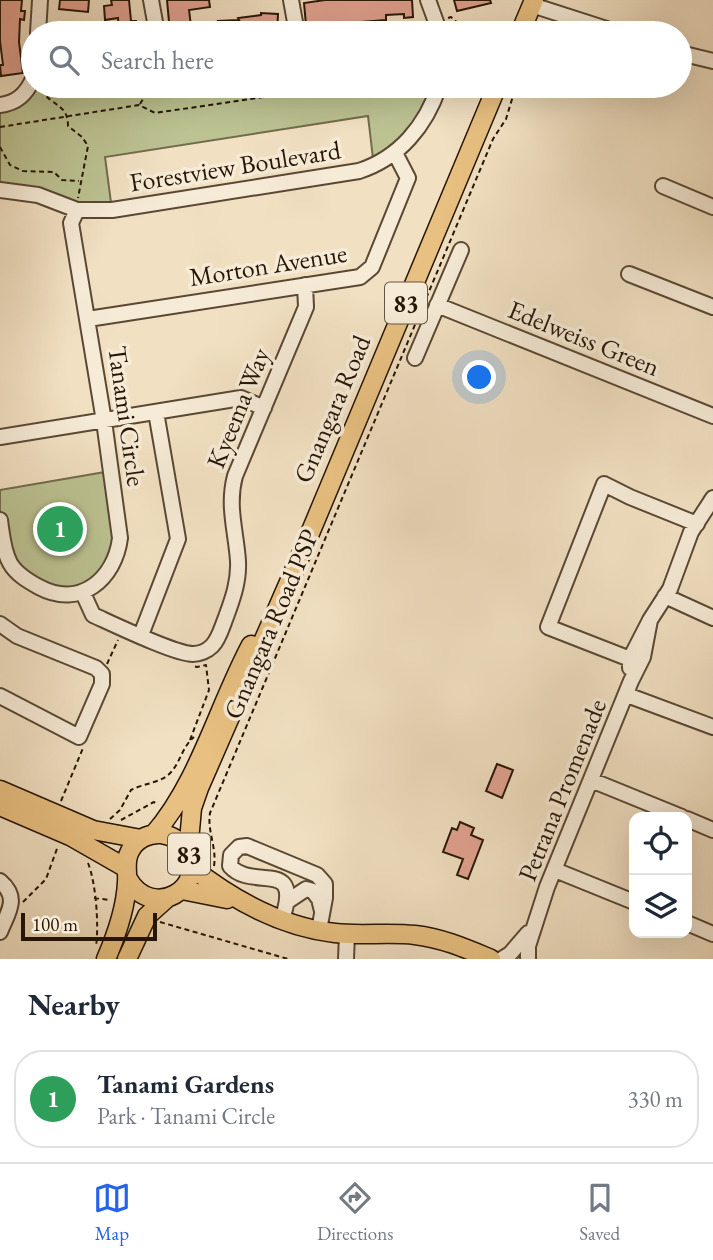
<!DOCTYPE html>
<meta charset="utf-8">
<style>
:root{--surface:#fff;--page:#f2f2f3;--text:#1f2937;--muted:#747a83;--line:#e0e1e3;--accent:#2563eb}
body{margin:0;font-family:"EB Garamond",serif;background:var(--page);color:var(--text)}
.controls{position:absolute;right:21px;bottom:21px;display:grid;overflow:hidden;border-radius:14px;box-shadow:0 7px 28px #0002}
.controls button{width:63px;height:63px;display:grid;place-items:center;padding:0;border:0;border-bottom:2px solid var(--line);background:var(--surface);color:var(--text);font:35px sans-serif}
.scale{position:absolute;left:21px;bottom:18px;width:136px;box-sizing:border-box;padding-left:7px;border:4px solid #271605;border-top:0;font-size:19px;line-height:24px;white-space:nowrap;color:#271605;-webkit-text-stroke:5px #f6ebd7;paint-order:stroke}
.you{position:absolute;left:480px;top:378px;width:24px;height:24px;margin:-18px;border:5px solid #fff;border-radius:50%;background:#1a73e8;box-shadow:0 0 0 10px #1a73e833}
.badge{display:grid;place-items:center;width:46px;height:46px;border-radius:50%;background:var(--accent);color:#fff;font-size:23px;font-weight:700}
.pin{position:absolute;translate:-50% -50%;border:4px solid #fff;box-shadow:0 2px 7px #0006}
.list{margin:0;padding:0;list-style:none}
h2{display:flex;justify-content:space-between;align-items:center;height:91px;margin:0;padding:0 28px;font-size:30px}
h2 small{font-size:23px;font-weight:400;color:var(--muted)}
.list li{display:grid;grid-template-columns:46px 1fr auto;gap:21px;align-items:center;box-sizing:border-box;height:98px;margin:0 14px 14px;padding:0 14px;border:2px solid var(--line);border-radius:28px}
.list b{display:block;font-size:26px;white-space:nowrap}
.list p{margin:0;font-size:23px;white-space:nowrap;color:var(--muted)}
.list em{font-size:23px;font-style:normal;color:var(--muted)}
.icon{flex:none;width:38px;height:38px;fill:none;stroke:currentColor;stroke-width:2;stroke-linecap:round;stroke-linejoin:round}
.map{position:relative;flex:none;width:713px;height:959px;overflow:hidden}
.search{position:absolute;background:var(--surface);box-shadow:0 7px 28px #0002;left:21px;right:21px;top:21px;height:77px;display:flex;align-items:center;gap:18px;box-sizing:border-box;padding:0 24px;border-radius:38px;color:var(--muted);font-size:26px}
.sheet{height:203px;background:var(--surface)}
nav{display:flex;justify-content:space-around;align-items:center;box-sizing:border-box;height:98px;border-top:2px solid var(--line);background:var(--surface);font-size:19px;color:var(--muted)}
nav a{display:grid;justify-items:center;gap:4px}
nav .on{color:var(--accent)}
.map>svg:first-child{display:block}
</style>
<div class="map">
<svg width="713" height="959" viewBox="0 0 713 959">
<rect width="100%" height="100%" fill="#f1e0c2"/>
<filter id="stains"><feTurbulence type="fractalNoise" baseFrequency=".00286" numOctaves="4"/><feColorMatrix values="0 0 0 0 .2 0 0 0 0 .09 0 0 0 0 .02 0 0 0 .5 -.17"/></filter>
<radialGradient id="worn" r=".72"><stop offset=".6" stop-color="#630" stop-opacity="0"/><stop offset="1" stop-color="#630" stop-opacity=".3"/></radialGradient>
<path fill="#bcc292" stroke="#726c4c" stroke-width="2" d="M33 86H439L428 113 374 167 368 116 105 157 112 210 0 190V105Z
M111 471 120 538 109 570 67 595 17 572 0 520V490Z"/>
<path fill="#e2a291" stroke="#271605" stroke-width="2" d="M0 0H22L21 11H25L24 20 20 19 19 42 23 73 1 76 0 65H3L0 41Z
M60 0H89L88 12 59 9Z
M111 0H129L131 21H136L137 33H119L118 18 105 20 104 6 112 5Z
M167 0H209L210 7 189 10 191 26 219 25 218 21 239 20 238 18 261 15V13L278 14 277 33H170Z
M325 0H412L413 17 404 18V14L386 15V20L336 24V29L318 31 317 24 306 25 304 3Z
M454 0H490L491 3 457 11Z
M497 764 513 770 502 798 486 791Z
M460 822 474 828 471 835 483 840 468 879 457 875 463 859 443 852 452 828 457 830Z"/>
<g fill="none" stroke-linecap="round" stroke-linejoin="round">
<defs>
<path id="minor" d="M151 0 157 33
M291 0 297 33
M428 0 440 33
M532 5 619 33
M38 33 40 0
M680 53 713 61
M0 105C17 103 26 94 33 79
M663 186 713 207
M0 190 38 195 77 210H112L359 171C399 158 426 126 439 86
M629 274 713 307
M437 305 713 416
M88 319 360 277 372 267 408 178 395 153
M415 358 461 250
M0 437 241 398 264 408
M0 520C2 534 3 550 10 563 16 574 28 581 39 587 80 609 115 579 120 538L104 421 71 223 77 210
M83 593 93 615C113 624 175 654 193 654 199 654 207 651 212 646 219 639 222 627 226 617 233 598 239 581 238 561 236 531 227 506 235 476L306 307 305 285
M665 596 713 618
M0 624 17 636 96 668 102 674V684L79 737 0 696
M141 635 178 539 156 412
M630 659 548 627 604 484 630 497 697 524
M630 668V659L650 620 670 589 691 532 713 498
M627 695 713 727
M591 780 682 817
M687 819 713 830
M555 870 634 902
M0 881C20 898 8 912 0 932
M288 901 306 889 313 891 319 899 322 911
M282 920C303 856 253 892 230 866L231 855 239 847 247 846 317 875 325 884V898L319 930
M687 923 713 934
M346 959 347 934
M502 959 510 954 528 933
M528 959V946L547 887 631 681 643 657 650 620"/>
<path id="major" d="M520 33 534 0
M0 790 93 830 141 839
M0 806 70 836 126 868
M154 834C199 782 218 707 251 645
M188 852 192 808 199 788 303 550 497 86
M191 867C233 900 281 927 335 933 362 936 389 932 415 935 442 938 467 949 491 959
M182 890 227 899
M106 959C116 936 126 906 127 882 128 870 124 862 130 851 136 839 149 833 161 834 172 835 182 842 187 851 208 888 152 921 128 879
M127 959 147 916 166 899"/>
</defs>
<use href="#minor" stroke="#5a4834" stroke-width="18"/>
<use href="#major" stroke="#271605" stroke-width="21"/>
<path stroke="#271605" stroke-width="2" stroke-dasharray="5 3.5" stroke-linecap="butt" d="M448 18 451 17 469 33
M547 33 551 24
M41 90C53 107 68 104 68 126L82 137 88 146 78 198
M140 104 151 86
M0 127 139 105 155 113 332 87 374 90 380 86
M0 147 10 165 23 171 54 172 62 180 79 181
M107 664 118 640
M190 740 209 690 206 665 197 667 193 666
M61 801 83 748
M110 819 120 810 131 790C144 783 163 783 172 771 181 760 183 746 194 737
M121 820 154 802 158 805
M88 863C96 883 99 925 96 947
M214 866C217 848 207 831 210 813L493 139 506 119 516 86
M94 898 110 900
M23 902 46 879 58 846
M160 922 288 959"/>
<use href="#minor" stroke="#f6ebd7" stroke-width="14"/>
<use href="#major" stroke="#e8c081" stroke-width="18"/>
</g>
<g text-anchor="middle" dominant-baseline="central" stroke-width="7" stroke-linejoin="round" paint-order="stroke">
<g fill="#f6ebd7" stroke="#655644" stroke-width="2">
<rect x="385" y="282.5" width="42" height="41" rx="5"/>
<rect x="168" y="833.5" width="42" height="41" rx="5"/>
</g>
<g font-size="24" font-weight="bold" fill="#271605">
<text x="406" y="303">83</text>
<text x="189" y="854">83</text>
</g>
<g font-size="26" fill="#271605" stroke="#f6ebd7">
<text transform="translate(235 166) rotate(-9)">Forestview Boulevard</text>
<text transform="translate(268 265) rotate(-9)">Morton Avenue</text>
<text transform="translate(584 338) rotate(22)">Edelweiss Green</text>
<text transform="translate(238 408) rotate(-68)">Kyeema Way</text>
<text transform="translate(332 409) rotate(-67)">Gnangara Road</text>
<text transform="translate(127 416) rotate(82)">Tanami Circle</text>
<text transform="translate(271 624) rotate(-67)">Gnangara Road PSP</text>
<text transform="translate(562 790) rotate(-68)">Petrana Promenade</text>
</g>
</g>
<rect width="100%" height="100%" filter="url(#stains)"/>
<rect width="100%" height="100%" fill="url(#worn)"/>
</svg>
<div class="controls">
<button><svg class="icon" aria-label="locate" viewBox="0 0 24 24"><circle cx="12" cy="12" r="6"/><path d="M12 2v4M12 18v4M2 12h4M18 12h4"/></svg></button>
<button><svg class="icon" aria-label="layers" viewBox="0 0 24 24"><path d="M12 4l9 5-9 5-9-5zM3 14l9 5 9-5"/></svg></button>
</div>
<div class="scale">100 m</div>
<div class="you"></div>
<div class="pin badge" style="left:60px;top:529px;background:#2e9e5b">1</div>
<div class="search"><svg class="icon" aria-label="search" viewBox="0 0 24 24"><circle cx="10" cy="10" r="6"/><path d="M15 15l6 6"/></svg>Search here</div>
</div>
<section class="sheet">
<h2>Nearby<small></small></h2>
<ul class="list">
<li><span class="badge" style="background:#2e9e5b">1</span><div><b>Tanami Gardens</b><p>Park · Tanami Circle</p></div><em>330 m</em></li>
</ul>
</section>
<nav>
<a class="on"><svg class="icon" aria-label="map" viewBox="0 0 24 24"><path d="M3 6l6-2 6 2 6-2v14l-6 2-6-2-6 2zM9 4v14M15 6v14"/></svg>Map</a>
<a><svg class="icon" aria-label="directions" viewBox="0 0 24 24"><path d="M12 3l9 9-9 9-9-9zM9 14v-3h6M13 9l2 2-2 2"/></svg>Directions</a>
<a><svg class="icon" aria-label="saved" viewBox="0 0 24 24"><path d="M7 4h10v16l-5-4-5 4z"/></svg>Saved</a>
</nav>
